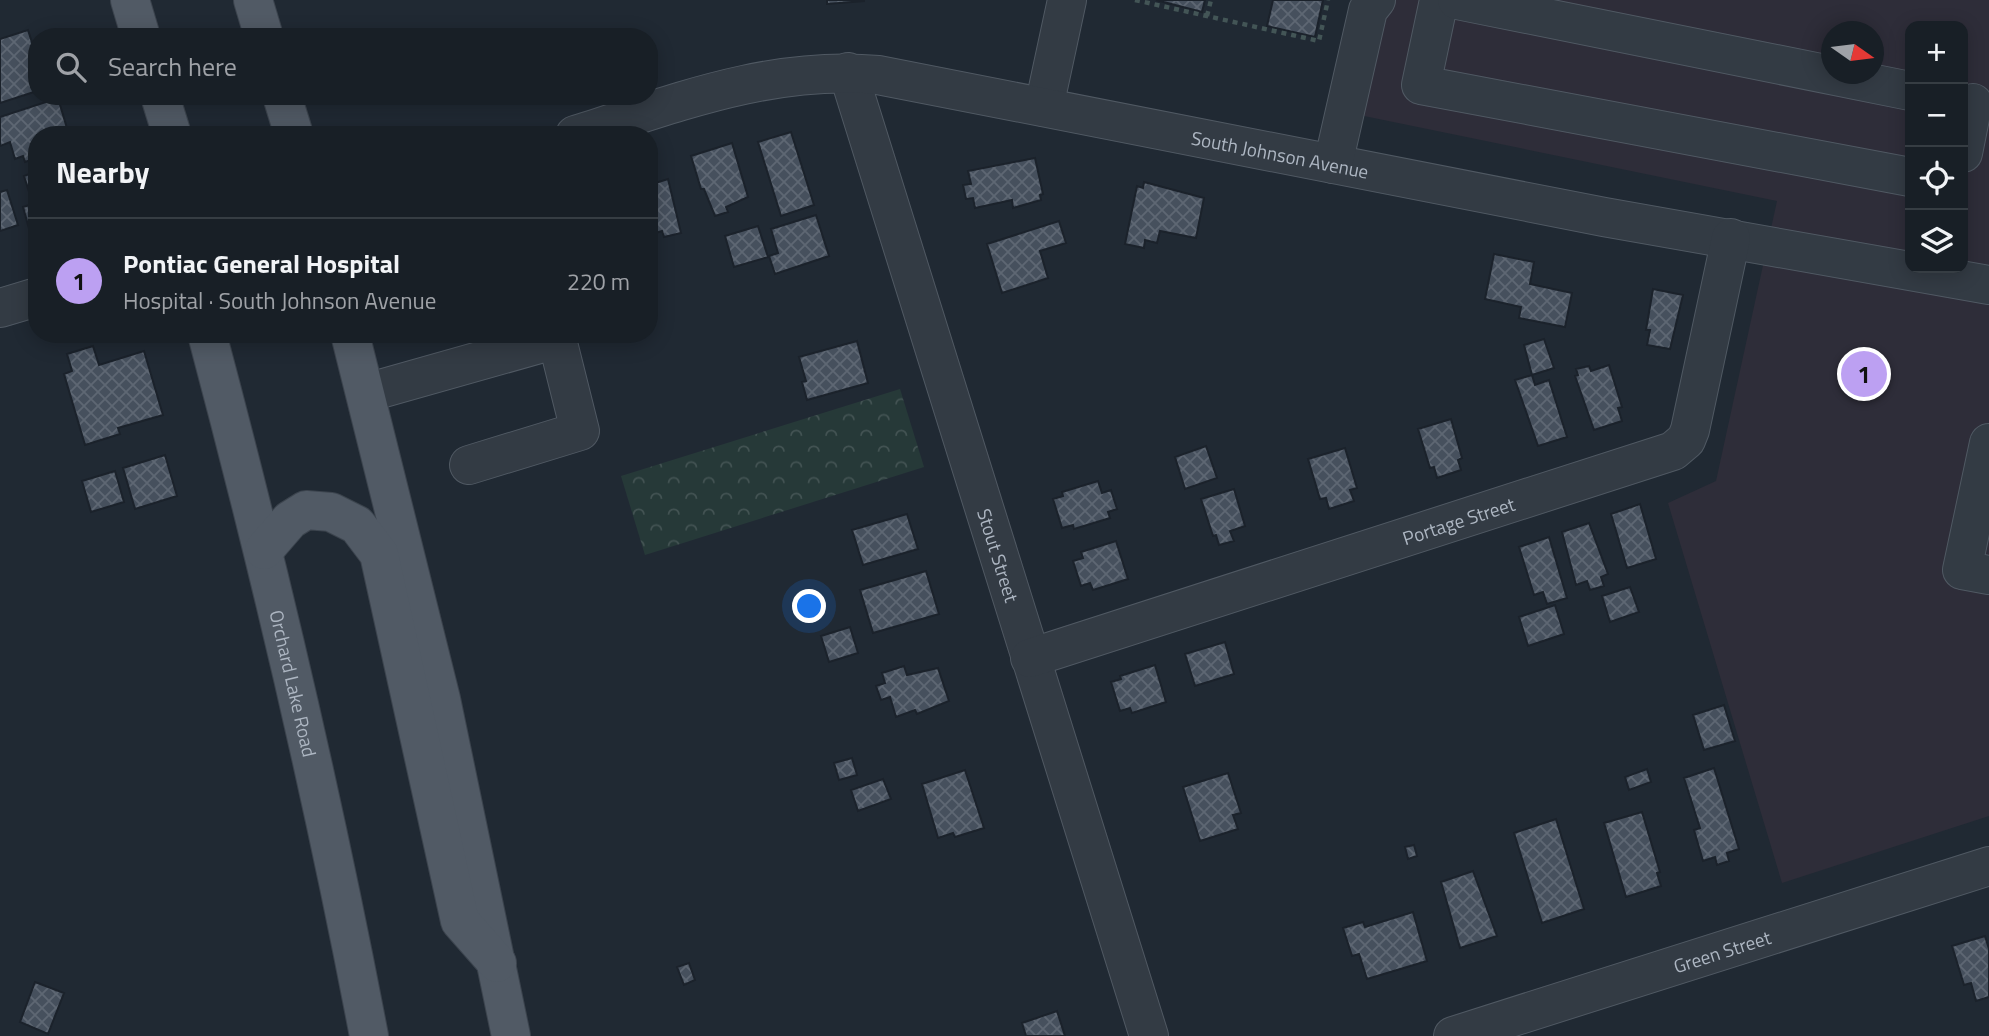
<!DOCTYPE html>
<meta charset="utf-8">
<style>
:root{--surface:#181f26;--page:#21272e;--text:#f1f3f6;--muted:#9fa2a7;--line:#363d43;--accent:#bca0f2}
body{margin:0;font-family:"Titillium Web",sans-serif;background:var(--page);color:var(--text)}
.controls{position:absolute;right:21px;top:21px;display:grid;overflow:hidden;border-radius:14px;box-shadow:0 4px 18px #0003}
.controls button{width:63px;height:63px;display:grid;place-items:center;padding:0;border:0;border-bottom:2px solid var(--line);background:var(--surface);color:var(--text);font:35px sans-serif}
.compass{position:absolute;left:1821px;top:21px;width:63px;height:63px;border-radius:50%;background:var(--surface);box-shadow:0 4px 18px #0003;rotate:104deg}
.you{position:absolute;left:810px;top:607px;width:24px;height:24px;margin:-18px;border:5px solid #fff;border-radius:50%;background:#1a73e8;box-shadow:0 0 0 10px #1a73e833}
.badge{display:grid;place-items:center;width:46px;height:46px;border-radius:50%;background:var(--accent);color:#111;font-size:23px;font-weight:700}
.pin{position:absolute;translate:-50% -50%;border:4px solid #fff;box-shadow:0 2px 7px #0006}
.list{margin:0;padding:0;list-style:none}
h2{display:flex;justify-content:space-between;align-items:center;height:91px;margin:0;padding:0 28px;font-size:30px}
h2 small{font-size:23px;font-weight:400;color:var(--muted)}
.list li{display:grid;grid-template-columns:46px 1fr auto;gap:21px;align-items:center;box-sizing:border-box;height:126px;padding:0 28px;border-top:2px solid var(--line)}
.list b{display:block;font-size:26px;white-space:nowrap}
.list p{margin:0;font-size:23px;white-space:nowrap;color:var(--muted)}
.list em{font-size:23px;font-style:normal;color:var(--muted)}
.icon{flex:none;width:38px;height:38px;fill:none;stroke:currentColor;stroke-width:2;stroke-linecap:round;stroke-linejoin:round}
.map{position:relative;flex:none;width:1989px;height:1036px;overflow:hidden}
.search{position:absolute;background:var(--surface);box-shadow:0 4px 18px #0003;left:28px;top:28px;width:630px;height:77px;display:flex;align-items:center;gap:18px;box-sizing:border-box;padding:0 24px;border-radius:28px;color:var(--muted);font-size:26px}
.panel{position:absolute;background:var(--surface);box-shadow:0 4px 18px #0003;left:28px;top:126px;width:630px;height:217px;border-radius:28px}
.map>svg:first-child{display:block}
</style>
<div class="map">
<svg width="1989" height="1036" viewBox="0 0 1989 1036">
<defs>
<pattern id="forest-crowns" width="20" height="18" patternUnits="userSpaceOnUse" patternTransform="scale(1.75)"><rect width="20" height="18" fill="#263938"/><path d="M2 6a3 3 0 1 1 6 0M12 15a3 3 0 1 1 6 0" fill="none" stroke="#435353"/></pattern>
<pattern id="building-cross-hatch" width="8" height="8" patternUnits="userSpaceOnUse" patternTransform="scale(1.75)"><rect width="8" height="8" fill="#46505d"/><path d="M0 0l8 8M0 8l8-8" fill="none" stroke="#5e6773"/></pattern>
</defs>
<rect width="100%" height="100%" fill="#202933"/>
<path fill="#2e2d39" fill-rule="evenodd" d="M1357 0H1989V816L1782 883 1668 503 1716 481 1777 201 1330 109ZM1910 26H1963V268H1910ZM1832 32H1874V74H1832Z"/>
<path fill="url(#forest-crowns)" d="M900 389 924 467 645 555 621 476Z"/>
<path fill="url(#building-cross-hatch)" stroke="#1b222b" stroke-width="2" d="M827 0H864V1L827 4Z
M1156 0H1205L1202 12Z
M1273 0H1323L1315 37 1267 26Z
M28 30 37 58V91L0 103V39Z
M58 98 69 135H37V158L25 162 23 156 15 159 10 142 0 146V117Z
M791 132 814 205 781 216 758 142Z
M732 143 748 197 726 207 728 212 715 216 704 189H701L691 156Z
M1035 158 1043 194 1040 195 1041 200 1013 208 1012 200 975 208 973 198 966 199 963 185 971 184 968 171Z
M37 171V230L30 232 23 207 33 204 24 176Z
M668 179 681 233 664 237 662 231 649 235V185Z
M1144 182 1204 198 1196 238 1160 231 1157 243 1145 240 1144 248 1125 244 1137 186 1143 188Z
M7 190 18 225 0 231V192Z
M816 215 829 256 775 274 769 256 778 253 771 229Z
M1059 221 1066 243 1040 251 1048 278 1002 293 987 244Z
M758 226 768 257 734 267 725 236Z
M1494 254 1534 262 1530 284 1572 293 1565 327 1519 318 1521 307 1485 299Z
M1653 289 1683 295 1670 349 1647 345 1650 330H1646Z
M1544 339 1554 368 1532 375 1524 345Z
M857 341 868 383 807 400 802 382 806 381 799 357Z
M93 346 99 365 144 351 163 415 118 428 120 434 85 445 64 374 72 371 67 354Z
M1609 365 1622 407 1618 408 1622 421 1594 430 1575 376 1578 375 1576 369 1589 366 1591 371Z
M1532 375 1535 385 1549 380 1567 437 1538 446 1515 380Z
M1451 419 1462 458 1458 460 1461 470 1437 478 1434 467 1430 468 1418 429Z
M1206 446 1217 478 1185 489 1175 457Z
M1345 448 1357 488 1350 490 1354 501 1329 509 1326 498 1320 499 1308 459Z
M165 455 177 496 135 509 123 468Z
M115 471 124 502 91 512 82 481Z
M1098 481 1102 493 1111 490 1117 509 1108 512 1110 518 1074 529 1073 525 1062 528 1053 499 1063 496 1062 492Z
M1234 489 1245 526 1230 531 1234 541 1219 545 1216 535 1213 536 1201 499Z
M1640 504 1656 559 1627 568 1611 514Z
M907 514 918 549 863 565 852 530Z
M1589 523 1608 574 1601 577 1604 586 1590 590 1587 581 1576 585 1562 532Z
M1549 537 1567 598 1547 604 1543 592 1534 595 1519 547Z
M1116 541 1128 579 1093 590 1090 583 1081 586 1073 561 1083 558 1081 552Z
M926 571 939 614 873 633 860 590Z
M1630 587 1639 612 1610 622 1602 596Z
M1555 605 1564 634 1528 646 1519 617Z
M850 627 858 653 829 662 821 636Z
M1225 642 1234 674 1195 686 1185 654Z
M1155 665 1166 702 1132 713 1130 708 1120 711 1111 682 1121 679 1120 676Z
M904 666 907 675 938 668 949 701 917 714 915 710 896 717 890 697 881 700 876 686 885 683 882 673Z
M1724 705 1735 741 1704 750 1693 715Z
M852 758 857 775 839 780 834 763Z
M1714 768 1739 849 1727 853 1729 861 1717 865 1715 857 1703 861 1694 830 1700 828 1684 778Z
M1647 769 1651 782 1629 790 1625 777Z
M965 770 984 828 955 837 953 833 938 838 922 784Z
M1228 773 1241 813 1233 815 1238 829 1200 841 1183 787Z
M883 779 891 799 858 811 851 790Z
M1642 812 1660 872 1657 873 1661 886 1626 897 1604 823Z
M1556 819 1584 909 1542 923 1514 833Z
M1414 845 1417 856 1408 859 1405 847Z
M1473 871 1497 936 1460 948 1441 882Z
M1413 912 1427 961 1367 979 1359 954 1352 956 1343 928 1363 922 1365 927Z
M1985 936 1989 949V997L1976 1001 1971 983 1964 985 1952 946Z
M689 963 695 980 684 985 677 967Z
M35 982 64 993 48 1034 20 1022Z
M1057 1011 1065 1036H1026L1022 1023Z"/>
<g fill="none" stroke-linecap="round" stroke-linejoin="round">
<defs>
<g id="minor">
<path d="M1439 0 1421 85 1910 177"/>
<path d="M1457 0 1910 91"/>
<path id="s1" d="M848 72 1149 1036"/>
<path d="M1044 107 1067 0"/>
<path id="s2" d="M575 135C674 104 771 65 878 75L1604 217 1989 285"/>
<path d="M1963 153 1973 103"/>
<path d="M1333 164 1368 10 1376 0"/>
<path d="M0 308 37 297"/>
<path d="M366 393 557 339 580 431 469 465"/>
<path d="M1989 443 1962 570 1989 575"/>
<path id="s3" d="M1030 658 1673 451 1686 440 1690 430 1731 238"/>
<path id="s4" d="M1453 1036 1989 866"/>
</g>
<g id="major">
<path d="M130 0 141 37"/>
<path d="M253 0 264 37"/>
<path d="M160 96 172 135"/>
<path d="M282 96 294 135"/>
<path id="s5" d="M207 334C269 567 324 800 369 1036"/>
<path d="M350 334 441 699 511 1036"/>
<path d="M264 550 290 520 306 510 331 512 357 525 379 554 460 921 497 963"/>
</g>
</defs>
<use href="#minor" stroke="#505963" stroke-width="40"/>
<use href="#major" stroke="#3c444e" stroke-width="40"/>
<path stroke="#435556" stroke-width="4.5" stroke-dasharray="5 5" stroke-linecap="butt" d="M1135 0 1319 41 1328 0
M1207 16 1211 0"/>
<use href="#minor" stroke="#333b44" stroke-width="38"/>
<use href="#major" stroke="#515a65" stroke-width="38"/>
</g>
<g text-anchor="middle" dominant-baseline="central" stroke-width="5" stroke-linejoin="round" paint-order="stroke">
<g font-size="19" fill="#adb6c2" stroke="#192029">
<text stroke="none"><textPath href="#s2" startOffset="721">South Johnson Avenue</textPath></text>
<text stroke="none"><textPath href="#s3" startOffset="450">Portage Street</textPath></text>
<text stroke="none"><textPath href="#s1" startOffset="506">Stout Street</textPath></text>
<text stroke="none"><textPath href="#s5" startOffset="360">Orchard Lake Road</textPath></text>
<text stroke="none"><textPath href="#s4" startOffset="282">Green Street</textPath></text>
</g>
</g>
</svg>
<div class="controls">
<button>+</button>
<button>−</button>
<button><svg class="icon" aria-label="locate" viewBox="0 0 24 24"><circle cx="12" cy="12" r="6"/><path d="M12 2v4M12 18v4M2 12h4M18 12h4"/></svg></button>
<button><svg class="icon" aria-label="layers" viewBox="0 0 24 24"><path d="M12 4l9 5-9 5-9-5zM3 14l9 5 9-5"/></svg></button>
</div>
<svg class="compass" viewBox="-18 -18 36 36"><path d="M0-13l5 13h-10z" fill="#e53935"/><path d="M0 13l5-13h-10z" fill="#9fa2a7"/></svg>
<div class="you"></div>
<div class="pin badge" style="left:1864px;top:374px">1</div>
<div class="search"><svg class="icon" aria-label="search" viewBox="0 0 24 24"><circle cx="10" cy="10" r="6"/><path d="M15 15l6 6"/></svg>Search here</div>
<section class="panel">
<h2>Nearby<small></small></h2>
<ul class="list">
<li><span class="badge">1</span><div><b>Pontiac General Hospital</b><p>Hospital · South Johnson Avenue</p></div><em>220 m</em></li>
</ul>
</section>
</div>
